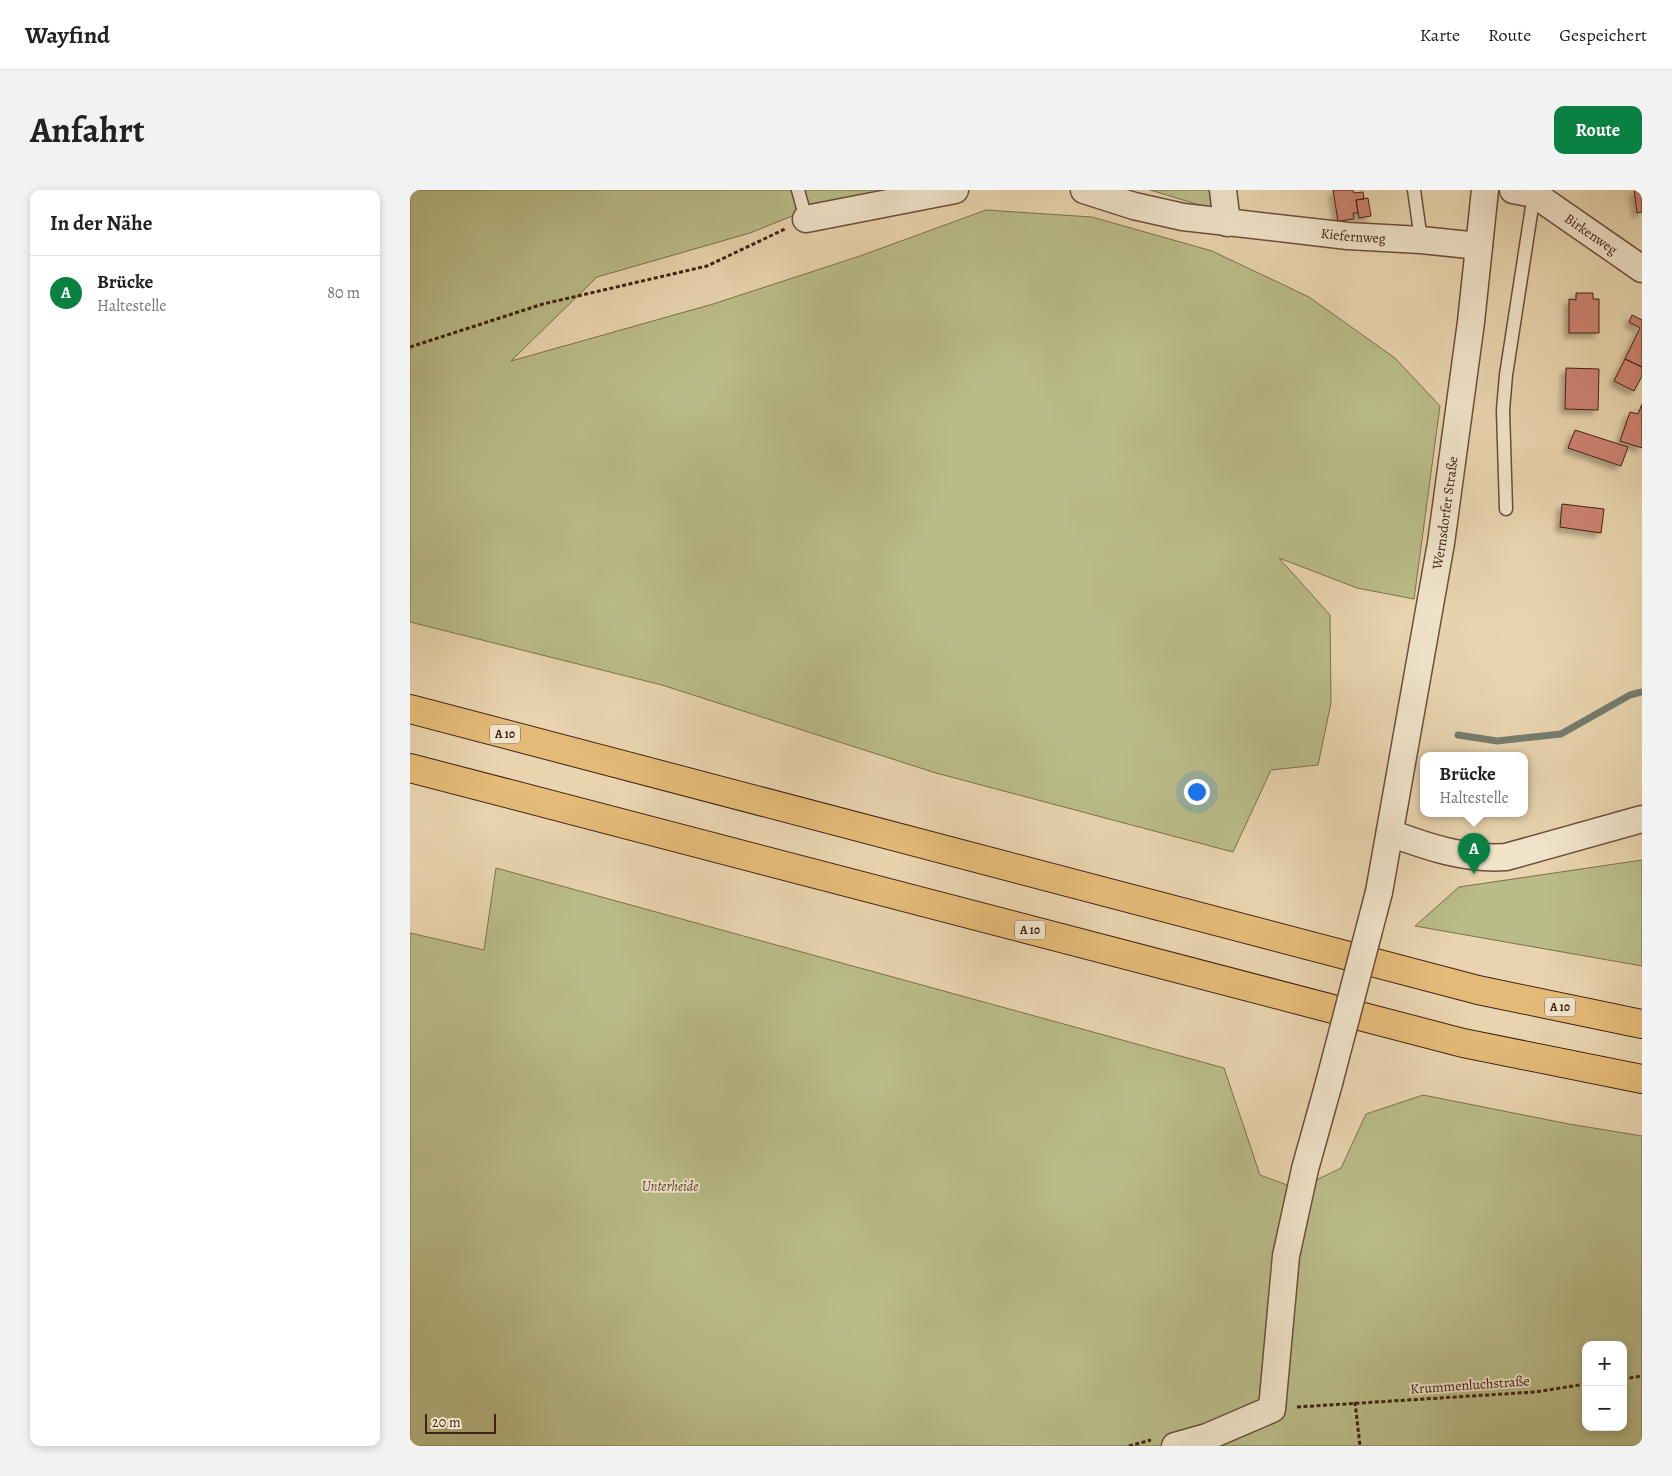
<!DOCTYPE html>
<html lang="de">
<meta charset="utf-8">
<style>
:root{--surface:#fff;--page:#f2f2f2;--text:#222;--muted:#767676;--line:#e0e0e0;--accent:#0b8043}
body{margin:0;font-family:Alegreya,serif;background:var(--page);color:var(--text)}
.controls{position:absolute;right:15px;bottom:15px;display:grid;overflow:hidden;border-radius:10px;box-shadow:0 2px 8px #0003}
.controls button{width:45px;height:45px;display:grid;place-items:center;padding:0;border:0;border-bottom:1px solid var(--line);background:var(--surface);color:var(--text);font:25px sans-serif}
.scale{position:absolute;left:15px;bottom:12px;width:71px;box-sizing:border-box;padding-left:5px;border:2px solid #422215;border-top:0;font-size:14px;line-height:18px;white-space:nowrap;color:#422215;-webkit-text-stroke:4px #f0e3ca;paint-order:stroke}
.you{position:absolute;left:786px;top:601px;width:18px;height:18px;margin:-12px;border:4px solid #fff;border-radius:50%;background:#1a73e8;box-shadow:0 0 0 8px #1a73e833}
.badge{display:grid;place-items:center;width:32px;height:32px;border-radius:50%;background:var(--accent);color:#fff;font-size:16px;font-weight:700}
.pin{position:absolute;translate:-50% -41px;filter:drop-shadow(0 1px 2px #0008)}
.pin::after{content:'';position:absolute;top:26px;width:18px;height:15px;background:inherit;clip-path:polygon(0 0,100% 0,50% 100%)}
.popup{position:absolute;left:1010px;top:562px;width:108px;height:65px;box-sizing:border-box;display:grid;place-content:center;border-radius:10px;background:var(--surface);filter:drop-shadow(0 1px 4px #0005);font-size:16px;white-space:nowrap;color:var(--muted)}
.popup b{font-size:19px;color:var(--text)}
.popup::after{content:'';position:absolute;left:50%;top:100%;margin-left:-10px;border:10px solid transparent;border-top-color:var(--surface)}
.list{margin:0;padding:0;list-style:none}
h2{display:flex;justify-content:space-between;align-items:center;height:65px;margin:0;padding:0 20px;font-size:21px}
h2 small{font-size:16px;font-weight:400;color:var(--muted)}
.list li{display:grid;grid-template-columns:32px 1fr auto;gap:15px;align-items:center;box-sizing:border-box;height:75px;padding:0 20px;border-top:1px solid var(--line)}
.list b{display:block;font-size:19px;white-space:nowrap}
.list p{margin:0;font-size:16px;white-space:nowrap;color:var(--muted)}
.list em{font-size:16px;font-style:normal;color:var(--muted)}
.map{position:relative;flex:none;width:1232px;height:1256px;overflow:hidden;border-radius:10px}
header{display:flex;align-items:center;gap:30px;box-sizing:border-box;height:70px;padding:0 25px;background:var(--surface);border-bottom:1px solid var(--line)}
header strong{font-size:24px}
nav{display:flex;gap:28px;margin-inline-start:auto;font-size:18px}
.intro{display:flex;align-items:center;justify-content:space-between;box-sizing:border-box;height:120px;padding:0 30px}
h1{margin:0;font-size:35px}
.button{padding:12px 22px;border-radius:10px;background:var(--accent);color:#fff;font-size:18px;font-weight:700}
main{display:flex;gap:30px;padding:0 30px}
aside{flex:1;background:var(--surface);border-radius:10px;box-shadow:0 2px 8px #0003}
.map>svg:first-child{display:block}
</style>
<header>
<strong>Wayfind</strong>
<nav><a>Karte</a><a>Route</a><a>Gespeichert</a></nav>
</header>
<div class="intro"><h1>Anfahrt</h1><a class="button">Route</a></div>
<main>
<aside>
<h2>In der Nähe<small></small></h2>
<ul class="list">
<li><span class="badge">A</span><div><b>Brücke</b><p>Haltestelle</p></div><em>80 m</em></li>
</ul>
</aside>
<div class="map">
<svg width="1232" height="1256" viewBox="0 0 1232 1256">
<defs>
<filter id="shadow"><feDropShadow dx="-4.5" dy="4.5" stdDeviation="2.5" flood-color="#0004"/></filter>
</defs>
<rect width="100%" height="100%" fill="#e8d4ae"/>
<filter id="stains"><feTurbulence type="fractalNoise" baseFrequency=".004" numOctaves="4"/><feColorMatrix values="0 0 0 0 .2 0 0 0 0 .09 0 0 0 0 .02 0 0 0 .5 -.17"/></filter>
<radialGradient id="worn" r=".72"><stop offset=".6" stop-color="#630" stop-opacity="0"/><stop offset="1" stop-color="#630" stop-opacity=".3"/></radialGradient>
<path fill="#b9bc88" stroke="#7e6f4e" fill-rule="evenodd" d="M0 0H481L407 16 340 43 187 87 101 171 303 114 450 66 576 20 682 27 802 61 899 107 985 168 1030 216 1004 409 947 398 869 368 920 425 921 513 908 575 861 580 823 662 526 583 252 495 0 432Z
M740 0H803L806 20Z
M1232 670V776L1005 736 1049 697Z
M86 678 814 878 850 985 888 999 931 978 956 924 1013 905 1159 934 1232 946V1256H0V743L74 760ZM1176 1155H1213V1237H1176Z"/>
<g fill="none" stroke-linecap="round" stroke-linejoin="round">
<path stroke="#757c6e" stroke-width="7" d="M1048 545 1087 551 1151 544 1220 505 1232 502"/>
</g>
<path fill="#cd8372" stroke="#422215" filter="url(#shadow)" d="M923 0H943L944 3 953 2 954 9 946 10 948 23H943L944 29 928 31Z
M1224 0H1232V22L1227 23Z
M958 8 961 26 949 28 946 10Z
M1166 103H1183V109H1189V143H1159V109L1166 110Z
M1222 125 1232 130V177L1215 169 1230 138 1219 132Z
M1215 169 1232 177V186L1224 201 1204 191Z
M1156 178 1189 179 1188 220 1155 219Z
M1232 214V258L1210 251 1220 222 1228 224Z
M1165 240 1218 257 1211 276 1158 258Z
M1152 314 1194 319 1191 343 1150 337Z"/>
<g fill="none" stroke-linecap="round" stroke-linejoin="round">
<defs>
<path id="service" d="M388 0 396 29
M1004 0 1011 50
M1096 319 1093 220 1096 185 1124 4"/>
<g id="minor">
<path id="s1" d="M674 0 724 16 773 27 938 46 1011 50 1069 56"/>
<path d="M813 0 817 33"/>
<path id="s2" d="M1103 0 1124 4 1232 79"/>
<path d="M396 29 545 0"/>
<path d="M980 643C1018 657 1056 670 1096 667L1232 629"/>
<path id="s3" d="M969 702 1031 353 1061 132 1075 0"/>
<path d="M765 1256 797 1247 862 1219 876 1066 895 979 919 893"/>
</g>
<path id="motorway" d="M0 519 1068 800 1232 834
M0 578 1053 853 1232 889"/>
</defs>
<use href="#service" stroke="#6c4e3b" stroke-width="15"/>
<use href="#minor" stroke="#6c4e3b" stroke-width="29"/>
<use href="#motorway" stroke="#422215" stroke-width="30"/>
<path stroke="#422215" stroke-width="3" stroke-dasharray="4 2.5" stroke-linecap="butt" d="M0 157 133 114 297 76 375 39
M1213 1189 1232 1186
M945 1212 950 1256
M887 1217 1125 1202 1176 1194
M719 1256 741 1250"/>
<use href="#service" stroke="#f0e3ca" stroke-width="12"/>
<use href="#minor" stroke="#f0e3ca" stroke-width="26"/>
<use href="#motorway" stroke="#e4ba77" stroke-width="28"/>
<defs>
<path id="minor-bridge" d="M919 893 969 702"/>
</defs>
<use href="#minor-bridge" stroke="#6c4e3b" stroke-width="29" stroke-linecap="butt"/>
<use href="#minor-bridge" stroke="#f0e3ca" stroke-width="26"/>
</g>
<g text-anchor="middle" dominant-baseline="central" stroke-width="4" stroke-linejoin="round" paint-order="stroke">
<g fill="#f0e3ca" stroke="#765c4b" stroke-width="1">
<rect x="80" y="534.5" width="30" height="19" rx="4"/>
<rect x="605" y="730.5" width="30" height="19" rx="4"/>
<rect x="1135" y="807.5" width="30" height="19" rx="4"/>
</g>
<g font-size="12" font-weight="bold" fill="#422215">
<text x="95" y="544">A 10</text>
<text x="620" y="740">A 10</text>
<text x="1150" y="817">A 10</text>
</g>
<g font-size="14" fill="#422215" stroke="#f0e3ca">
<text stroke="none"><textPath href="#s2" startOffset="91">Birkenweg</textPath></text>
<text stroke="none"><textPath href="#s1" startOffset="274">Kiefernweg</textPath></text>
<text stroke="none"><textPath href="#s3" startOffset="385">Wernsdorfer Straße</textPath></text>
<text transform="translate(1060 1195) rotate(-4)">Krummenluchstraße</text>
</g>
<g font-size="14" font-style="italic" fill="#604832" stroke="#f0e3ca">
<text x="260" y="996">Unterheide</text>
</g>
</g>
<rect width="100%" height="100%" filter="url(#stains)"/>
<rect width="100%" height="100%" fill="url(#worn)"/>
</svg>
<div class="controls">
<button>+</button>
<button>−</button>
</div>
<div class="scale">20 m</div>
<div class="you"></div>
<div class="pin badge" style="left:1064px;top:684px">A</div>
<div class="popup"><b>Brücke</b>Haltestelle</div>
</div>
</main>
